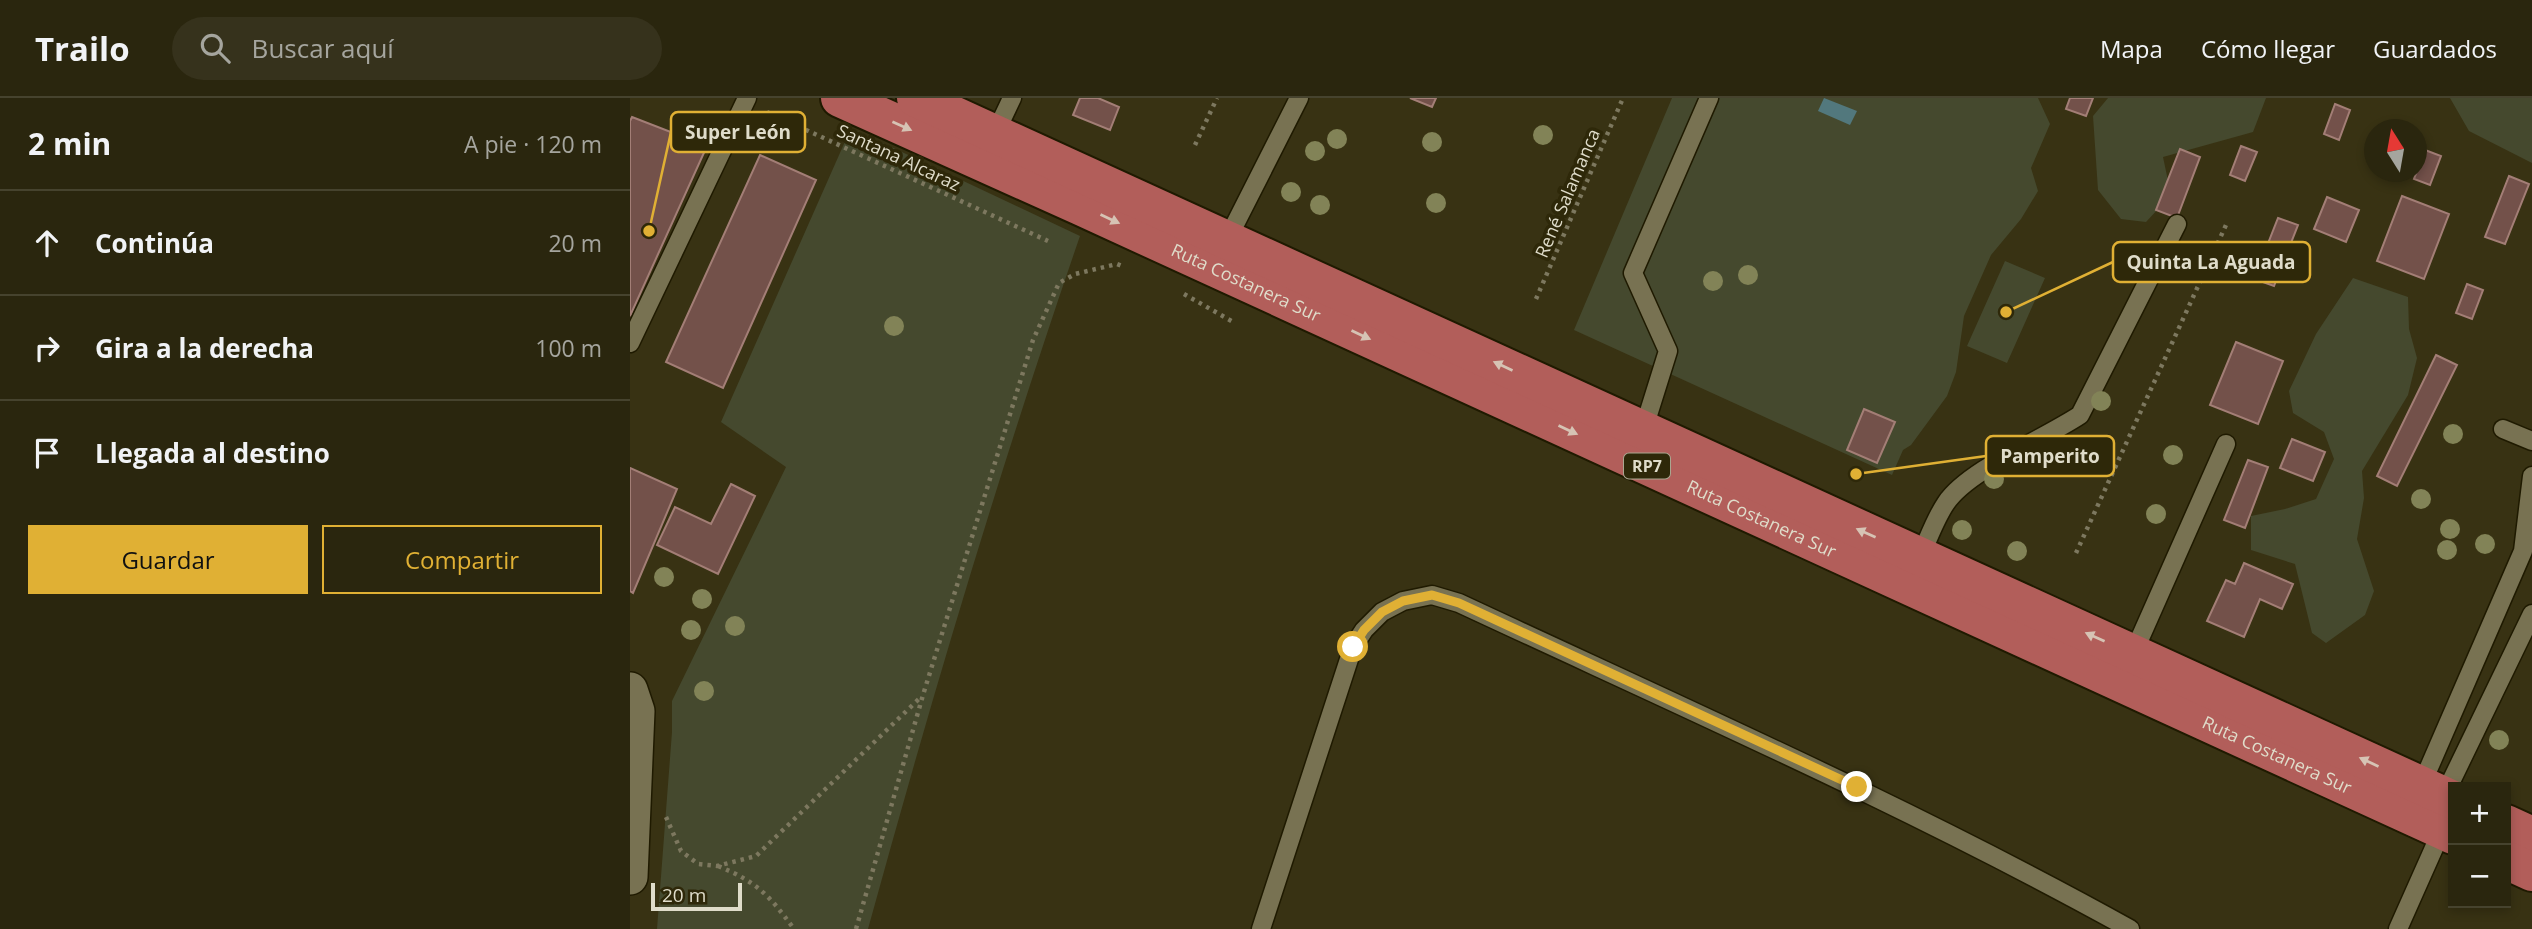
<!DOCTYPE html>
<html lang="es">
<meta charset="utf-8">
<style>
:root{--surface:#2a260e;--page:#36321c;--text:#f1f3f6;--muted:#a5a59e;--line:#46432e;--accent:#e0b034}
body{margin:0;font-family:"Open Sans",sans-serif;background:var(--page);color:var(--text)}
.controls{position:absolute;right:21px;bottom:21px;display:grid;overflow:hidden;border-radius:0px;box-shadow:0 4px 10px #0003}
.controls button{width:63px;height:63px;display:grid;place-items:center;padding:0;border:0;border-bottom:2px solid var(--line);background:var(--surface);color:var(--text);font:35px sans-serif}
.compass{position:absolute;left:1734px;top:21px;width:63px;height:63px;border-radius:50%;background:var(--surface);box-shadow:0 4px 10px #0003;rotate:349deg}
.scale{position:absolute;left:21px;bottom:18px;width:91px;box-sizing:border-box;padding-left:7px;border:4px solid #dfdcca;border-top:0;font-size:19px;line-height:24px;white-space:nowrap;color:#dfdcca;-webkit-text-stroke:5px #2e2809;paint-order:stroke}
.stop{position:absolute;width:21px;height:21px;margin:-16px;border:5px solid #e0b034;border-radius:50%;background:#fff}
.stop.end{background:#e0b034;border-color:#fff;box-shadow:0 2px 7px #0008}
.list{margin:0;padding:0;list-style:none}
h2{display:flex;justify-content:space-between;align-items:center;height:91px;margin:0;padding:0 28px;font-size:30px}
h2 small{font-size:23px;font-weight:400;color:var(--muted)}
.list li{display:grid;grid-template-columns:46px 1fr auto;gap:21px;align-items:center;box-sizing:border-box;height:105px;padding:0 28px;border-top:2px solid var(--line)}
.list b{display:block;font-size:26px;white-space:nowrap}
.list em{font-size:23px;font-style:normal;color:var(--muted)}
.actions{display:flex;gap:14px;padding:21px 28px}
.actions a{flex:1;padding:16px 0;border:2px solid var(--accent);border-radius:0px;text-align:center;font-size:24px;color:var(--accent)}
.actions .main{background:var(--accent);color:#111}
.icon{flex:none;width:38px;height:38px;fill:none;stroke:currentColor;stroke-width:2;stroke-linecap:round;stroke-linejoin:round}
.map{position:relative;flex:none;width:1902px;height:831px;overflow:hidden}
header{display:flex;align-items:center;gap:42px;box-sizing:border-box;height:98px;padding:0 35px;background:var(--surface);border-bottom:2px solid var(--line)}
header strong{font-size:33px}
nav{display:flex;gap:38px;margin-inline-start:auto;font-size:24px}
.search{width:490px;height:63px;background:var(--page);display:flex;align-items:center;gap:18px;box-sizing:border-box;padding:0 24px;border-radius:38px;color:var(--muted);font-size:26px}
main{display:flex}
aside{flex:1;background:var(--surface)}
.map>svg:first-child{display:block}
</style>
<header>
<strong>Trailo</strong>
<div class="search"><svg class="icon" aria-label="search" viewBox="0 0 24 24"><circle cx="10" cy="10" r="6"/><path d="M15 15l6 6"/></svg>Buscar aquí</div>
<nav><a>Mapa</a><a>Cómo llegar</a><a>Guardados</a></nav>
</header>
<main>
<aside>
<h2>2 min<small>A pie · 120 m</small></h2>
<ul class="list">
<li><svg class="icon" aria-label="ahead" viewBox="0 0 24 24"><path d="M12 20V5M6 11l6-6 6 6"/></svg><div><b>Continúa</b></div><em>20 m</em></li>
<li><svg class="icon" aria-label="right" viewBox="0 0 24 24"><path d="M7 20v-9h11M14 6l5 5-5 5"/></svg><div><b>Gira a la derecha</b></div><em>100 m</em></li>
<li><svg class="icon" aria-label="arrive" viewBox="0 0 24 24"><path d="M6 21V4h12l-3 4 3 4H6"/></svg><div><b>Llegada al destino</b></div></li>
</ul>
<div class="actions"><a class="main">Guardar</a><a>Compartir</a></div>
</aside>
<div class="map">
<svg width="1902" height="831" viewBox="0 0 1902 831">
<rect width="100%" height="100%" fill="#383213"/>
<path fill="#45492e" d="M1042 0H1408L1420 26 1401 70 1408 93 1391 121 1361 157 1334 218 1326 274 1317 298 1281 347 1273 352 1262 377 944 232Z
M1478 0H1636L1623 34 1533 59 1541 97 1516 124 1491 121 1468 92 1463 18Z
M1820 0H1902V65L1839 33Z
M221 30 450 138C371 367 302 598 238 831H27L42 634V603L156 369 91 324Z
M1375 163 1415 180 1377 265 1337 248Z
M1723 180 1778 199 1779 231 1787 260 1778 297 1732 373 1734 400 1727 441 1744 493 1735 517 1696 545 1682 535 1665 466 1621 452V418L1655 411 1686 401 1704 361 1694 334 1663 315 1659 293 1686 236Z"/>
<path fill="#52787d" d="M1194 0 1227 13 1220 27 1188 13Z"/>
<path fill="#73514a" stroke="#a37e76" stroke-width="2" d="M450 0H468L489 9 480 32 443 17Z
M780 0H806L802 9Z
M1440 0H1463L1456 18 1436 11Z
M1705 6 1720 12 1709 42 1694 36Z
M2 19 77 48 0 218V23Z
M1611 48 1627 54 1615 83 1600 77Z
M1550 51 1570 59 1547 120 1526 112Z
M1795 52 1811 58 1800 87 1784 81Z
M130 57 186 82 93 290 36 264Z
M1879 78 1899 86 1875 146 1855 139Z
M1772 98 1819 116 1794 181 1747 163Z
M1697 99 1729 112 1716 144 1684 131Z
M1648 120 1668 127 1644 188 1624 181Z
M1837 186 1853 192 1842 221 1826 215Z
M1606 244 1653 263 1628 326 1580 307Z
M1806 257 1827 267 1767 388 1747 378Z
M1234 311 1265 324 1247 365 1217 352Z
M1662 341 1695 354 1683 383 1650 370Z
M1618 362 1638 369 1615 430 1594 422Z
M0 370 47 391 3 495 0 493Z
M101 386 125 398 88 476 27 447 45 409 81 426Z
M1614 465 1663 486 1652 511 1630 501 1614 539 1577 523 1596 482 1605 486Z"/>
<g fill="none" stroke-linecap="round" stroke-linejoin="round">
<defs>
<path id="lane" d="M365 36 382 0
M597 142 669 0
M0 245 117 0
M1873 331 1902 343
M1013 333 1038 253 1003 175 1079 0
M1290 459C1298 442 1305 421 1316 405 1338 372 1414 341 1450 317L1547 126
M1503 556 1596 346
M1791 688 1893 453 1902 378
M1814 698 1902 516
M631 831 723 549 734 532 752 514 773 503 802 497 829 505C1054 610 1282 710 1500 831
M1768 831 1812 732"/>
<path id="street" d="M0 592 7 613 0 779"/>
<g id="primary">
<path id="s1" d="M210 0 450 108 1823 737"/>
<path d="M286 0 1823 702"/>
<path d="M1876 726 1902 738"/>
<path d="M1876 762 1902 774"/>
</g>
</defs>
<use href="#lane" stroke="#1f1a00" stroke-width="21"/>
<use href="#street" stroke="#1f1a00" stroke-width="38"/>
<use href="#primary" stroke="#1f1a00" stroke-width="42"/>
<path stroke="#7d785f" stroke-width="4.5" stroke-dasharray="3.5 5" stroke-linecap="butt" d="M137 14 418 143
M565 47 587 0
M554 196 605 225
M906 201 993 0
M1446 455 1596 127
M36 719 51 753 68 766 87 768 126 758 292 598
M88 768C127 784 139 797 164 831
M226 831 293 597 403 242 429 185 445 176 487 166 492 168"/>
<use href="#lane" stroke="#787252" stroke-width="18"/>
<use href="#street" stroke="#787252" stroke-width="35"/>
<use href="#primary" stroke="#b25e5a" stroke-width="38"/>
</g>
<g fill="#828357">
<circle cx="913" cy="37" r="10"/>
<circle cx="707" cy="41" r="10"/>
<circle cx="802" cy="44" r="10"/>
<circle cx="685" cy="53" r="10"/>
<circle cx="661" cy="94" r="10"/>
<circle cx="806" cy="105" r="10"/>
<circle cx="690" cy="107" r="10"/>
<circle cx="1118" cy="177" r="10"/>
<circle cx="1083" cy="183" r="10"/>
<circle cx="264" cy="228" r="10"/>
<circle cx="1471" cy="303" r="10"/>
<circle cx="1823" cy="336" r="10"/>
<circle cx="1543" cy="357" r="10"/>
<circle cx="1364" cy="381" r="10"/>
<circle cx="1791" cy="401" r="10"/>
<circle cx="1526" cy="416" r="10"/>
<circle cx="1820" cy="431" r="10"/>
<circle cx="1332" cy="432" r="10"/>
<circle cx="1855" cy="446" r="10"/>
<circle cx="1817" cy="452" r="10"/>
<circle cx="1387" cy="453" r="10"/>
<circle cx="34" cy="479" r="10"/>
<circle cx="72" cy="501" r="10"/>
<circle cx="105" cy="528" r="10"/>
<circle cx="61" cy="532" r="10"/>
<circle cx="74" cy="593" r="10"/>
<circle cx="1869" cy="642" r="10"/>
</g>
<defs><path id="oneway-solid" d="M-6-.8H1V-3.2L6.5 0L1 3.2V.8H-6Z" transform="scale(1.75)"/></defs>
<g fill="#d6c3b4">
<use href="#oneway-solid" transform="translate(272 28) rotate(24)"/>
<use href="#oneway-solid" transform="translate(480 121) rotate(25)"/>
<use href="#oneway-solid" transform="translate(731 237) rotate(25)"/>
<use href="#oneway-solid" transform="translate(873 268) rotate(-155)"/>
<use href="#oneway-solid" transform="translate(938 332) rotate(25)"/>
<use href="#oneway-solid" transform="translate(1236 435) rotate(-156)"/>
<use href="#oneway-solid" transform="translate(1465 539) rotate(-156)"/>
<use href="#oneway-solid" transform="translate(1739 664) rotate(-155)"/>
</g>
<g fill="none" stroke-linecap="round" stroke-linejoin="round">
<path stroke="#e0b034" stroke-width="9" d="M723 549 734 532 752 514 773 503 802 497 829 505 1227 689"/>
</g>
<g text-anchor="middle" dominant-baseline="central" stroke-width="7" stroke-linejoin="round" paint-order="stroke">
<rect fill="#2e2809" stroke="#aaa690" stroke-width="2" x="994" y="355.5" width="46" height="25" rx="5"/>
<g font-size="16" font-weight="bold" fill="#dfdcca">
<text x="1017" y="368">RP7</text>
</g>
<g font-size="18" fill="#dfdcca" stroke="#2e2809">
<text transform="translate(269 59) rotate(25)">Santana Alcaraz</text>
<text transform="translate(937 95) rotate(-67)">René Salamanca</text>
<text stroke="none"><textPath href="#s1" startOffset="446">Ruta Costanera Sur</textPath></text>
<text stroke="none"><textPath href="#s1" startOffset="1013">Ruta Costanera Sur</textPath></text>
<text stroke="none"><textPath href="#s1" startOffset="1580">Ruta Costanera Sur</textPath></text>
</g>
</g>
<path fill="none" stroke="#e0b034" stroke-width="2.5" d="M19 133L41 34M1376 214L1483 164M1226 376L1356 358"/>
<g fill="#e0b034" stroke="#2e2809" stroke-width="2.5">
<circle cx="19" cy="133" r="7"/>
<circle cx="1376" cy="214" r="7"/>
<circle cx="1226" cy="376" r="7"/>
</g>
<g fill="#2e2809" stroke="#e0b034" stroke-width="2.5">
<rect x="41" y="14" width="134" height="40" rx="7"/>
<rect x="1483" y="144" width="197" height="40" rx="7"/>
<rect x="1356" y="338" width="128" height="40" rx="7"/>
</g>
<g font-size="19" text-anchor="middle" font-weight="bold" fill="#dfdcca">
<text x="108" y="41">Super León</text>
<text x="1581" y="171">Quinta La Aguada</text>
<text x="1420" y="365">Pamperito</text>
</g>
</svg>
<div class="controls">
<button>+</button>
<button>−</button>
</div>
<svg class="compass" viewBox="-18 -18 36 36"><path d="M0-13l5 13h-10z" fill="#e53935"/><path d="M0 13l5-13h-10z" fill="#a5a59e"/></svg>
<div class="scale">20 m</div>
<div class="stop" style="left:723px;top:549px"></div>
<div class="stop end" style="left:1227px;top:689px"></div>
</div>
</main>
